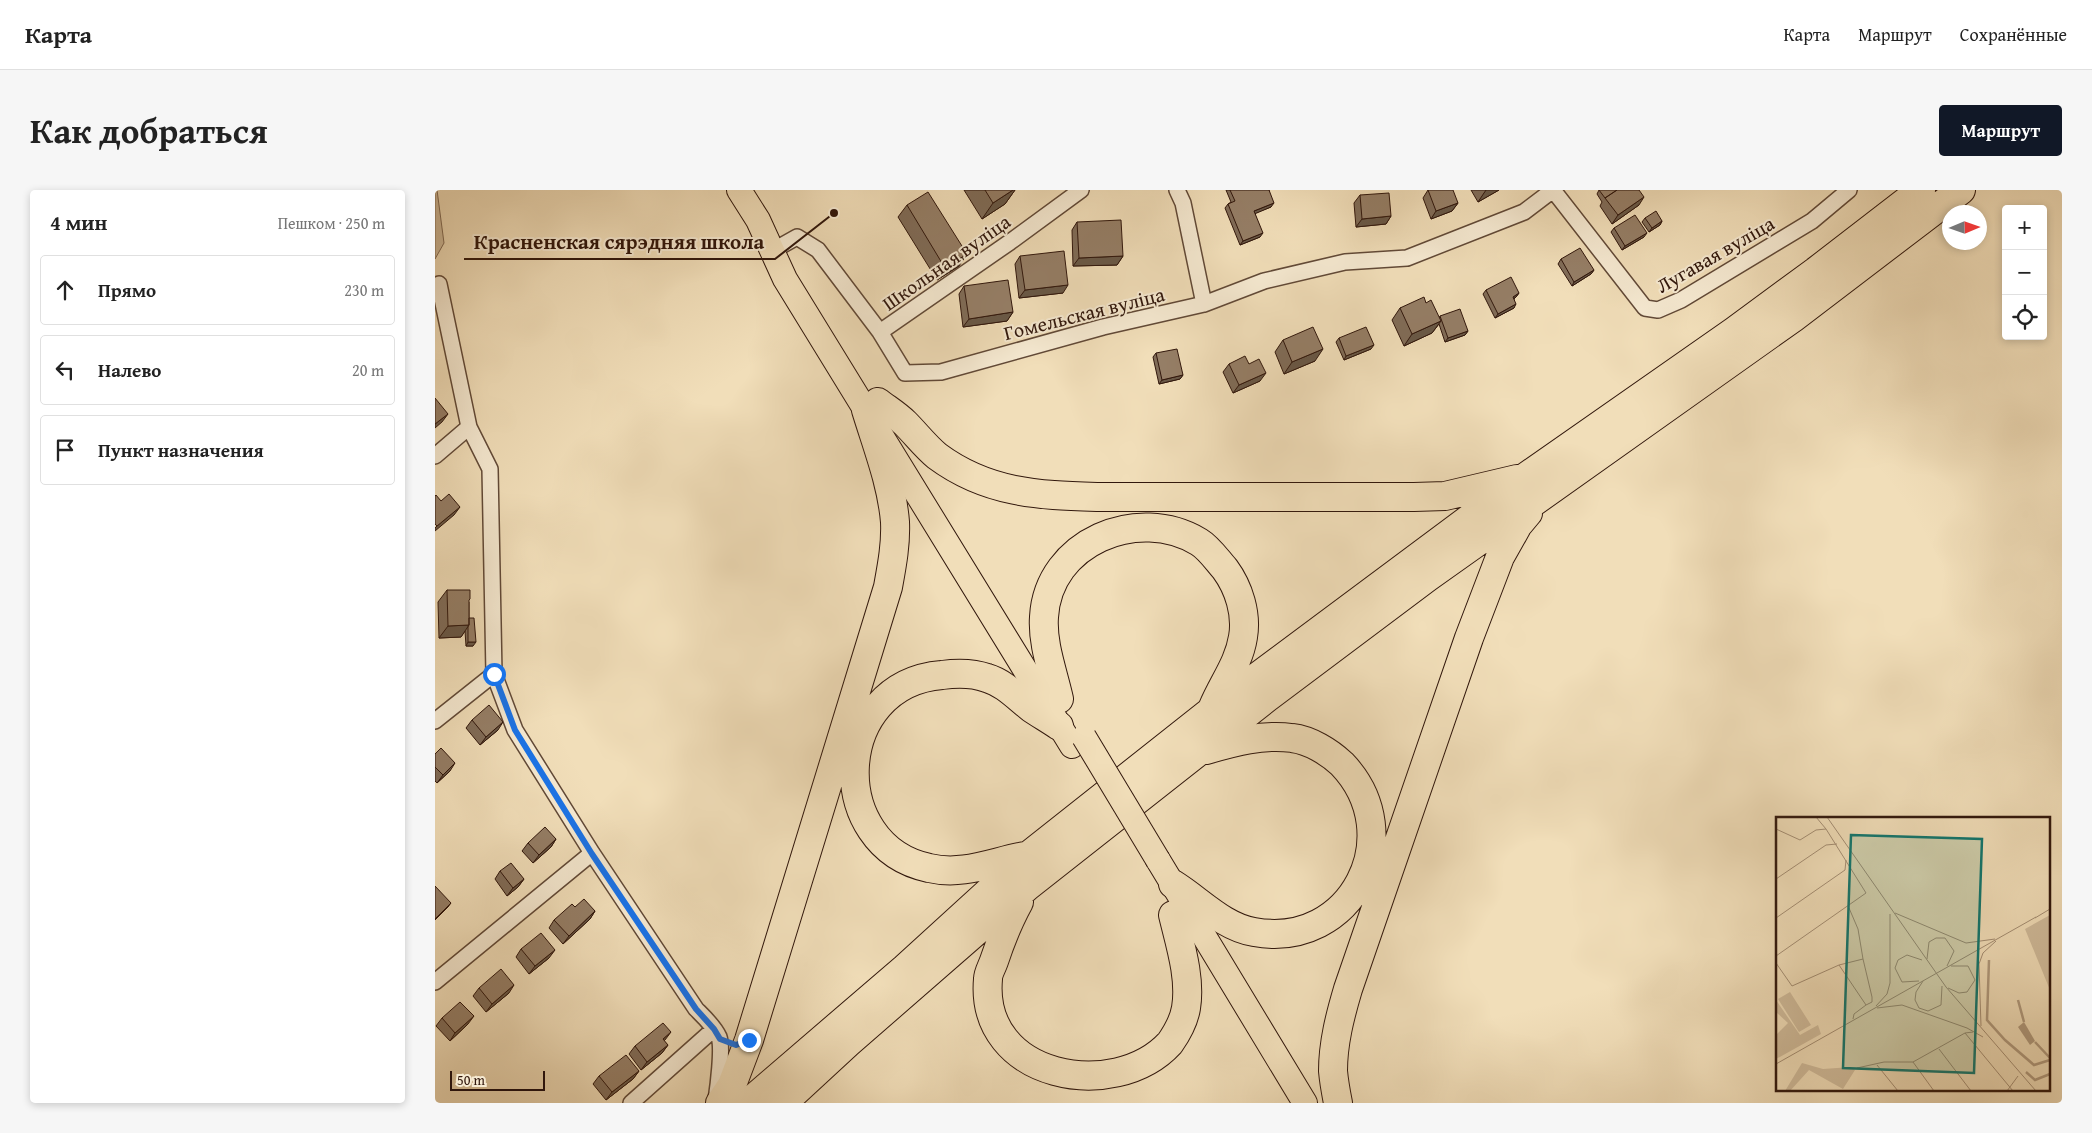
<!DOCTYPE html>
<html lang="ru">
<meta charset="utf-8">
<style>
:root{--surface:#fff;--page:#f6f6f6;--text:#222;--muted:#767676;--line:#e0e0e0;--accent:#111827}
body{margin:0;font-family:"Gentium Book Plus",serif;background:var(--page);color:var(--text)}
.controls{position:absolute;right:15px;top:15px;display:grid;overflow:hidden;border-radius:5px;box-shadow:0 2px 8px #0003}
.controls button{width:45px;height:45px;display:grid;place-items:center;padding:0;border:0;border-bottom:1px solid var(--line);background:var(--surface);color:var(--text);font:25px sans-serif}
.compass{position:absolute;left:1507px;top:15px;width:45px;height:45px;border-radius:50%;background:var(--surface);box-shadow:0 2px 8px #0003;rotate:88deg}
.scale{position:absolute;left:15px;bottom:12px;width:95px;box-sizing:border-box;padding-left:5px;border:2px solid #31170c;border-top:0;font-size:14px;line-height:18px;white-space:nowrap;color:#31170c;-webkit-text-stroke:4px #f6ead2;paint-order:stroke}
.stop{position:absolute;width:15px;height:15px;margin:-11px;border:4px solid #1a73e8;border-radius:50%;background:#fff}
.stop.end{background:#1a73e8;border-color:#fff;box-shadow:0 1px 5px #0008}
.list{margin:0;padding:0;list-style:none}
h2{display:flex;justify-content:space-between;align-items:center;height:65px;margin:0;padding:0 20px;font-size:21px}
h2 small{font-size:16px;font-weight:400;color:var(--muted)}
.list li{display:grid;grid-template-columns:32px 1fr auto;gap:15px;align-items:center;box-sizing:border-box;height:70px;margin:0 10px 10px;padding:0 10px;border:1px solid var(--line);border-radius:5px}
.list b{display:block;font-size:19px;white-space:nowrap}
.list em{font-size:16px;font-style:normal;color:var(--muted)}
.icon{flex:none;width:28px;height:28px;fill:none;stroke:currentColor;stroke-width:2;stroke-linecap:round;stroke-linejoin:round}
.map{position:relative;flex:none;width:1627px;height:913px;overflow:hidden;border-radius:5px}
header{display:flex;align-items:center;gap:30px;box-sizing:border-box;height:70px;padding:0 25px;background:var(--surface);border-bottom:1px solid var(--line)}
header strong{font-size:24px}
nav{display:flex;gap:28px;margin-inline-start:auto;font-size:18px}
.intro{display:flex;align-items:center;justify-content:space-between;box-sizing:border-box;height:120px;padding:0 30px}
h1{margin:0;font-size:35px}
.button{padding:12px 22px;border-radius:5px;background:var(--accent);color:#fff;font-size:18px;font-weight:700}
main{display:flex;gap:30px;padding:0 30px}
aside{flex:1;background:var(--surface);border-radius:5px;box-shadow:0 2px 8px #0003}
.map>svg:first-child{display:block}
</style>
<header>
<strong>Карта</strong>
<nav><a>Карта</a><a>Маршрут</a><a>Сохранённые</a></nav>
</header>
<div class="intro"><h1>Как добраться</h1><a class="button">Маршрут</a></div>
<main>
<aside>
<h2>4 мин<small>Пешком · 250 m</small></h2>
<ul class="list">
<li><svg class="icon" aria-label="ahead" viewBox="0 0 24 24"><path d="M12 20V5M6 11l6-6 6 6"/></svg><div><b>Прямо</b></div><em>230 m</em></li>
<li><svg class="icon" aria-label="left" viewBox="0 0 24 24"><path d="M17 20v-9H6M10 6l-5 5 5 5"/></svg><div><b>Налево</b></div><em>20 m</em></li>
<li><svg class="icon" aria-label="arrive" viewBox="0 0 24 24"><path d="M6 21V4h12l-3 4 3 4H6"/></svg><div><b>Пункт назначения</b></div></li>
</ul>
</aside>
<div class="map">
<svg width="1627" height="913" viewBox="0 0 1627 913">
<rect width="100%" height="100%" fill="#f1deb9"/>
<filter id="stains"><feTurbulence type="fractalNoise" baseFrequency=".004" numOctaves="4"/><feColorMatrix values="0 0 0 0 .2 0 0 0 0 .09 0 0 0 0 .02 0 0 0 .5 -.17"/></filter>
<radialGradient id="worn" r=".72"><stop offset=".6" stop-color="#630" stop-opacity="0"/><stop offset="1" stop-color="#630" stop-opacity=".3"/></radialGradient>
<path fill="#d0bc9c" stroke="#806a54" d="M0 0H2L9 53 0 69Z"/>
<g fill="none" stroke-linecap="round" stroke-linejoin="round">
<defs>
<path id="street" d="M1118 0 1210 118 1223 120 1246 110 1377 31 1414 0
M346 56 362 47 383 60 445 142 575 52 646 0
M4 94 34 237 55 279 59 484 80 540 157 663 261 819C269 827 279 836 284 847 288 858 283 897 281 910
M769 114 829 91 910 72 972 68 1089 22 1118 0
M445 142 470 183 506 182 668 137 769 114 748 13 742 0
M0 266 34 237
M0 531 59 484
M0 792 157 663
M196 913 279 839"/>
<path id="primary" d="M304 0 323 30 350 89 637 556
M723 670 870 913"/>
<path id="highway" d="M443 212C452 219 462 225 470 233 481 244 490 256 502 266 552 303 602 305 662 307H979L1010 306 1082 289
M624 509C618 482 607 454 609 427 613 352 703 315 764 352 774 358 782 370 790 379 804 398 812 424 808 447 804 473 788 493 778 517
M590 666C557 672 528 686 494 678 390 656 396 494 507 485 522 483 538 483 552 488 569 493 582 507 596 518 605 524 615 530 624 536
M738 694C764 710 788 737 819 742 917 760 975 645 907 574 894 562 875 550 857 548 828 544 799 552 771 560
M584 712C573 732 566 750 559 771 557 777 553 783 553 789 544 889 680 913 735 853 742 843 749 830 751 818 756 788 745 754 738 725
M285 913 297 895 314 850 453 397C457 375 461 354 460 332 457 294 442 256 431 220
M313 913 470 778 594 665 776 521 1089 288 1298 142 1381 81 1486 0
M348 913 413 853 593 696 833 507 993 387 1358 128 1526 0
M903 913C901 903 899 892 898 881 898 853 905 826 913 799L1034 448 1065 367 1083 335 1093 323"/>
</defs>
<use href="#street" stroke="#614937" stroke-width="18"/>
<use href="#primary" stroke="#31170c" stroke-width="26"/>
<use href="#highway" stroke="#31170c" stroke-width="30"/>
<use href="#street" stroke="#f6ead2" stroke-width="15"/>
<use href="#primary" stroke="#f1deb9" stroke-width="24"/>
<use href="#highway" stroke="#f1deb9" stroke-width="28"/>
<defs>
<path id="primary-bridge" d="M649 547 723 670"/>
</defs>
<use href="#primary-bridge" stroke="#31170c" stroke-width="26" stroke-linecap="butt"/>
<use href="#primary-bridge" stroke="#f1deb9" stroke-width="24"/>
</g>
<path fill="#806c58" stroke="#31170c" d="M529 0H580L570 14 547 29Z
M791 0H834L836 17 820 23 825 47 805 55 790 18 793 14 796 12Z
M993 0 1023 13 1017 21 996 29 988 8Z
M1036 0H1064L1043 12Z
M1164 0 1204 15 1177 34 1165 16 1167 12 1162 4Z
M925 5 956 26 951 34 921 37 919 13Z
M472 15 524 76 502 90 463 27Z
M1210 28 1227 31 1225 35 1214 42 1207 32Z
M642 32 688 66 682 75 638 76 637 40Z
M1179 38 1209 47 1187 60 1176 42Z
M585 66 628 103 584 108 580 74Z
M1126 69 1159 80 1156 84 1137 96 1123 74Z
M529 96 578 122 572 131 528 137 524 104Z
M1051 100 1084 103 1081 107 1079 109V118L1060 128 1048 104Z
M991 113 1004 128 1005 126 1033 141 1030 145 1010 152 1004 134 997 143 969 156 957 130 965 118Z
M904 148 936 159 909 170 901 152Z
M848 150 880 171 849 184 840 162Z
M721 163 748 185 745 189 724 194 718 167Z
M794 174H814L825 191 798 203 788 182Z
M12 400 34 412V428L38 456H31L30 441 26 447 4 448 3 412Z
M37 530 63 540 45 555 31 538Z
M0 564 15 581 2 593 0 591Z
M121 649 116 657 98 673 87 661 93 653Z
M65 681 89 689 83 697 72 706 60 689Z
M140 717 160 721 155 729 128 754 114 738 119 730Z
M86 759 114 768 94 784 81 767Z
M44 798 74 803 51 822 38 806Z
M7 828 33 834 15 851 1 836Z
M230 850 229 851 233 855 227 863 206 880 194 864 200 856Z
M204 881 198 889 171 910 158 894 164 886Z"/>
<path fill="#685847" stroke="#31170c" d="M578 0H580L570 14 547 29 558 13Z
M1051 0H1064L1043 12Z
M1209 7 1204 15 1177 34 1183 25Z
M839 13 836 17 817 25 819 21Z
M1023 13 1017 21 996 29 1001 21Z
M956 26 951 34 921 37 927 29Z
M1227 31 1225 35 1214 42 1217 38Z
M828 43 825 47 805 55 808 51Z
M1212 43 1209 47 1187 60 1190 56Z
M532 64 524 76 502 90 510 78Z
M688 66 682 75 638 76 644 68Z
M1159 80 1156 84 1137 96 1139 92Z
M633 95 628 103 584 108 590 100Z
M1084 103 1081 107 1075 111 1078 107Z
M1081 114 1079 118 1060 128 1063 124Z
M578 122 572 131 528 137 534 129Z
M1006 131 997 143 969 156 977 144Z
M1033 141 1030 145 1010 152 1013 148Z
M939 155 936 159 909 170 911 166Z
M888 159 880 171 849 184 857 172Z
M831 183 825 191 798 203 804 195Z
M748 185 745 189 724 194 727 190Z
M13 224 7 232 0 238V234Z
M25 317 19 325 0 341V338L2 336Z
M34 435 26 447 4 448 13 436Z
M33 452H41L38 456H31Z
M68 532 63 540 45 555 51 547Z
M20 573 15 581 2 593 8 585Z
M121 649 116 657 98 673 104 665Z
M89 689 83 697 72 706 78 698Z
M16 713 13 717 0 730V729Z
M160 721 155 729 128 754 134 746Z
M120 760 114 768 94 784 100 776Z
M79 795 74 803 51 822 57 814Z
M39 826 33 834 15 851 20 843Z
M236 842 230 850 222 857 228 849Z
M233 855 227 863 206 880 212 872Z
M204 881 198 889 171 910 177 902Z"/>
<path fill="#957e66" stroke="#31170c" d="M550 0H578L558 13Z
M795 0H834L839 13 819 21 828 43 808 51 793 14 800 11Z
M993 0H1018L1023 13 1001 21Z
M1164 0H1182L1170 8Z
M1182 0H1204L1209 7 1183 25 1170 8Z
M493 2 532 64 510 78 472 15Z
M954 3 956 26 927 29 925 5Z
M1221 21 1227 31 1217 38 1210 28Z
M1200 25 1212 43 1190 56 1179 38Z
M686 30 688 66 644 68 642 32Z
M1145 58 1159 80 1139 92 1126 69Z
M629 61 633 95 590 100 585 66Z
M1076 87 1084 103 1078 107 1081 114 1063 124 1051 100Z
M573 90 578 122 534 129 529 96Z
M989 107 991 113 996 110 1006 131 977 144 965 118Z
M1025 119 1033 141 1013 148 1005 126Z
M878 137 888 159 857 172 848 150Z
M931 137 939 155 911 166 904 148Z
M742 159 748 185 727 190 721 163Z
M810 166 814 174 824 169 831 183 804 195 794 174Z
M0 208 13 224 0 234Z
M14 304 25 317 2 336 0 334V306L1 305 6 311Z
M12 400H35V409L34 410V435L13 436Z
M34 428H39L41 452H33V437L34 435Z
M54 515 68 532 51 547 37 530Z
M6 558 20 573 8 585 0 577V564Z
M110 637 121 649 104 665 93 653Z
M76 673 89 689 78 698 65 681Z
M0 696 16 713 0 729Z
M149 709 160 721 134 746 119 730 137 714 140 717Z
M106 743 120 760 100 776 86 759Z
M66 779 79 795 57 814 44 798Z
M25 812 39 826 20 843 7 828Z
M228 833 236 842 228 849 233 855 212 872 200 856Z
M191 865 204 881 177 902 164 886Z"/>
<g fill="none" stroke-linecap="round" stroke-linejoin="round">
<path stroke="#1a73e8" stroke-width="6" d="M59 484 80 540 157 664 261 819 279 839 285 849 301 855 314 850"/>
</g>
<g text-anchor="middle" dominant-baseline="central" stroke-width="4" stroke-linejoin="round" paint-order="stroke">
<g font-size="20" fill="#31170c" stroke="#f6ead2">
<text transform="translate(1280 64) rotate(-30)">Лугавая вуліца</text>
<text transform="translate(511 72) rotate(-35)">Школьная вуліца</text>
<text transform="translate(649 123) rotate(-14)">Гомельская вуліца</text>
</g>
</g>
<g transform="translate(1341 627)">
<rect width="274" height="274" fill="#f1deb9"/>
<path d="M274 98V173L249 112ZM14 175 35 208 23 215 2 182ZM0 183 24 218 42 208 45 217 0 242 1 217 12 206 0 195ZM26 246 47 252 75 250 79 253 67 272 33 253 14 274H9Z" fill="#d0bc9c"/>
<path d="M248 205 259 224 254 228 242 210Z" fill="#b09a7e"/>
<path fill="none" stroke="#b09a7e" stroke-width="2.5" d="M213 143 211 203 229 223 258 248 274 243M242 183 248 205M259 225 274 241M250 255 259 263 274 257"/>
<path fill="none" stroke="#a48e74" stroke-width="1" d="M40 0 50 12M51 0 170 170 260 274M0 12 24 23 40 13 50 12 90 76 0 139M0 62 50 28 61 27M73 91 82 112 87 142M119 96 190 126 219 122M0 101 69 53 70 43M259 101 274 92M151 142 153 125 160 121H169L178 134 171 149M0 146 16 169 63 148 90 188 78 197 77 202M63 148 87 142 96 180V185L90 188M143 164 126 165 119 151 122 143 131 138 146 143M147 164 140 175 139 183 143 191 152 194 165 188 166 169M172 171 183 176 191 175 199 163 192 149H175M100 189 111 177 114 166V97M101 191 126 188 191 211 207 220M205 209 203 147 207 136 220 124M189 216 237 274M163 232 195 274M137 245 158 274M0 247 260 100M101 248 122 274M81 251 108 245H137L189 216 197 215M231 274 242 259"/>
<path fill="#0f766e" fill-opacity="0.15" stroke="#0f766e" stroke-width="2.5" d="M75 18 206 22 198 256 67 251Z"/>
<rect width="274" height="274" fill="none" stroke="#31170c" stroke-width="2.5"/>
</g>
<path fill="none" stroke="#31170c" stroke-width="2" d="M399 23L340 69H29"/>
<circle fill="#31170c" stroke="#f6ead2" stroke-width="2" cx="399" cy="23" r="5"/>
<g font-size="21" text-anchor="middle" font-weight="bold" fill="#31170c" stroke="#f6ead2" stroke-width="4" stroke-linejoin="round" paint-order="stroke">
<text x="184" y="59">Красненская сярэдняя школа</text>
</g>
<rect width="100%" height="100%" filter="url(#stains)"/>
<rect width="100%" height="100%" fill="url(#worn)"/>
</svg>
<div class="controls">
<button>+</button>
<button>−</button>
<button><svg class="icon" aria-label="locate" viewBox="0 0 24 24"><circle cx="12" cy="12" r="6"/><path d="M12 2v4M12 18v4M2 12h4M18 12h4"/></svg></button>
</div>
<svg class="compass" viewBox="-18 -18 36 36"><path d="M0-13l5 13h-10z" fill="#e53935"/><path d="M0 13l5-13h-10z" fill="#767676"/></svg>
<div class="scale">50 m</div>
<div class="stop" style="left:59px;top:484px"></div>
<div class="stop end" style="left:314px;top:850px"></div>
</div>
</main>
